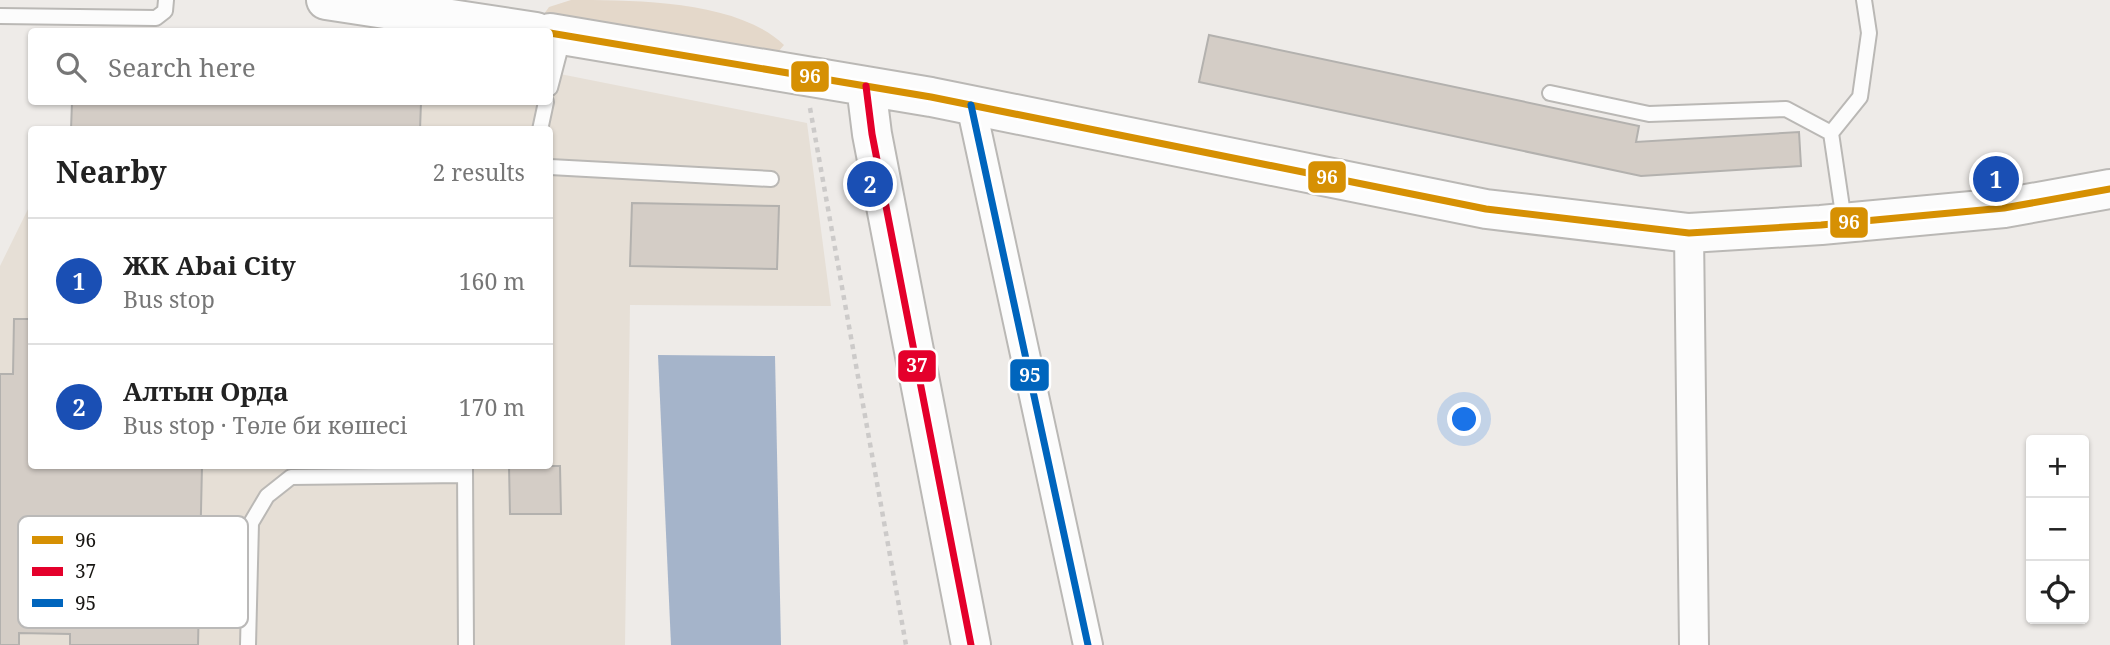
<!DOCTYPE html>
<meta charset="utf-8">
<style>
:root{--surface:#fff;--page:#f2f2f2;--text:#222;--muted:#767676;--line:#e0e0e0;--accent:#63615e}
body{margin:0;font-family:"Noto Serif",serif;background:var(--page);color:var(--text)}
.controls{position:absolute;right:21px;bottom:21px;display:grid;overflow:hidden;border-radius:7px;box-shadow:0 2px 5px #0004}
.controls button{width:63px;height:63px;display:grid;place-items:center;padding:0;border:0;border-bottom:2px solid var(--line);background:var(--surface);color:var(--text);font:35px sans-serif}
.you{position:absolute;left:1465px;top:420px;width:24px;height:24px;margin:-18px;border:5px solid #fff;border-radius:50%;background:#1a73e8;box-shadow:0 0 0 10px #1a73e833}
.badge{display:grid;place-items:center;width:46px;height:46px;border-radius:50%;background:var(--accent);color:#fff;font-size:23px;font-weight:700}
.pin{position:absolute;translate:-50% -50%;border:4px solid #fff;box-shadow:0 2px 7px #0006}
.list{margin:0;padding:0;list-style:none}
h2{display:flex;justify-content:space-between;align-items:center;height:91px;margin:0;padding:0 28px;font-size:30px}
h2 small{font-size:23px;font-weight:400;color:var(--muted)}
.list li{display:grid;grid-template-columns:46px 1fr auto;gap:21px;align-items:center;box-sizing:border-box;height:126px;padding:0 28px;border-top:2px solid var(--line)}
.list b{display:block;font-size:26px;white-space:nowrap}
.list p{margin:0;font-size:23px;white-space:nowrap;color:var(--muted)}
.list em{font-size:23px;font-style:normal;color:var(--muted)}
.icon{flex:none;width:38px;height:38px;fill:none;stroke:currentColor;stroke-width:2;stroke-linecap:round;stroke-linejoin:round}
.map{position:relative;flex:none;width:2110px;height:645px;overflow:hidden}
.search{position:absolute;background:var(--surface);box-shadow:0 2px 5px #0004;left:28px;top:28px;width:525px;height:77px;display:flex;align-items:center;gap:18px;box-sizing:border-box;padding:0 24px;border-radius:7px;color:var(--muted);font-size:26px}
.panel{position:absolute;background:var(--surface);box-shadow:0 2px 5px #0004;left:28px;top:126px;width:525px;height:343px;border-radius:7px}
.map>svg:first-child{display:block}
</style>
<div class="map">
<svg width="2110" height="645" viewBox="0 0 2110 645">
<rect width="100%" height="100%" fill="#eeebe8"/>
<path fill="#e6dfd6" d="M550 72 807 123 831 306 630 305 625 645H0V266L31 203 32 466H550V130L69 129 83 102H550Z"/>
<path fill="#e4d8ca" d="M571 0C632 0 738 0 784 45L772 59 728 54 710 39 679 41 539 21 549 7Z"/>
<path fill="#a5b4ca" d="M658 355 775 356 781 645H671Z"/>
<path fill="#d4cdc6" stroke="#b3b1ae" stroke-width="2" d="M1209 35 1639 126 1636 142 1799 132 1801 166 1641 176 1199 82Z
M72 102H421L420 130H71Z
M632 203 779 206 777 269 630 266Z
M14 319H32V466H202L198 645H70V634L19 633V645H0V374H13Z
M509 466H560L561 514H510Z"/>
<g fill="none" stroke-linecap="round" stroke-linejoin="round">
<defs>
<path id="lane" d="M0 16 156 18 165 11 166 0
M550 88 563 38
M1550 93 1649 114 1786 109 1831 133
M540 130 546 102
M550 167 771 179
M1844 221 1831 133 1860 97 1869 33 1864 0
M465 468 466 645
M248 645 251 523 267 496 291 477 464 475"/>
<path id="street" d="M971 105 1088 645
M1689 233 1694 645"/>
<path id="secondary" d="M326 0 536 32
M550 33 931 97 1486 209 1689 233 1821 225 2004 208 2110 189
M866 86 872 134 971 645"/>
</defs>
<use href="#lane" stroke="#bab8b5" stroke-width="18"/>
<use href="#street" stroke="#bab8b5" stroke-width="32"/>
<use href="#secondary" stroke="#bab8b5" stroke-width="42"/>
<path stroke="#cccac9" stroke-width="4.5" stroke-dasharray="5 5" stroke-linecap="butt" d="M810 108 906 645"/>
<use href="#lane" stroke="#fcfcfc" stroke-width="14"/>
<use href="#street" stroke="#fcfcfc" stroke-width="28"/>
<use href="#secondary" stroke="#fcfcfc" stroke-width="38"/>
<defs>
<path id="bus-1" d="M550 33 931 97 1486 209 1689 233 1821 225 2004 208 2110 189"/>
<path id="bus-2" d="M866 86 872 134 971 645"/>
<path id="bus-3" d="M971 105 1088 645"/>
</defs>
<use href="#bus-1" stroke="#fff" stroke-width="12"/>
<use href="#bus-2" stroke="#fff" stroke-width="12"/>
<use href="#bus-3" stroke="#fff" stroke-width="12"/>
<use href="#bus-1" stroke="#d69003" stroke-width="7"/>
<use href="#bus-2" stroke="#e4002b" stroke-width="7"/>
<use href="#bus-3" stroke="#0065bd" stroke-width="7"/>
</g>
<rect x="18" y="516" width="230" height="112" rx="10" fill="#fff" stroke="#bab9b8" stroke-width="2"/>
<rect x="32" y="536" width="31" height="8" fill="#d69003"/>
<rect x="32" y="567" width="31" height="9" fill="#e4002b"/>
<rect x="32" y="599" width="31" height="8" fill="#0065bd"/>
<g font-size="19" fill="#181613">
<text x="75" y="547">96</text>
<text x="75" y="578">37</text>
<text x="75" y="610">95</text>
</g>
<g stroke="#fff" stroke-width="2.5">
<rect x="790" y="60" width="40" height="33" rx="7" fill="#d69003"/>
<rect x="1307" y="160" width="40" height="34" rx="7" fill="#d69003"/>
<rect x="1829" y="206" width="40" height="33" rx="7" fill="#d69003"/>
<rect x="897" y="349" width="40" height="34" rx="7" fill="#e4002b"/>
<rect x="1009" y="358" width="41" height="34" rx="7" fill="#0065bd"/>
</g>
<g font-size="19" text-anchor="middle" font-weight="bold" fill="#fff">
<text x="810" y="83">96</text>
<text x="1327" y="184">96</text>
<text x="1849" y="229">96</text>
<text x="917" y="372">37</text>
<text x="1030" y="382">95</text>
</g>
</svg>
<div class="controls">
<button>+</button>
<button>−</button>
<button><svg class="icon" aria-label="locate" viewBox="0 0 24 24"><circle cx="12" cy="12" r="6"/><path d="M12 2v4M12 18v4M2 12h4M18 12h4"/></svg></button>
</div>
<div class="you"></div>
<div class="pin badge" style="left:1996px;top:179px;background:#1a4fb4">1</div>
<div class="pin badge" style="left:870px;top:184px;background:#1a4fb4">2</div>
<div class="search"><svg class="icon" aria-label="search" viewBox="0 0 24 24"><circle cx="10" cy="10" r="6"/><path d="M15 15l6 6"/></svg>Search here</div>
<section class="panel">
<h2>Nearby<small>2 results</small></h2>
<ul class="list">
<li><span class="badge" style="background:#1a4fb4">1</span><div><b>ЖК Abai City</b><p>Bus stop</p></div><em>160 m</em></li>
<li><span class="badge" style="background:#1a4fb4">2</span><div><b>Алтын Орда</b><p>Bus stop · Төле би көшесі</p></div><em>170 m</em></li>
</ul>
</section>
</div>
